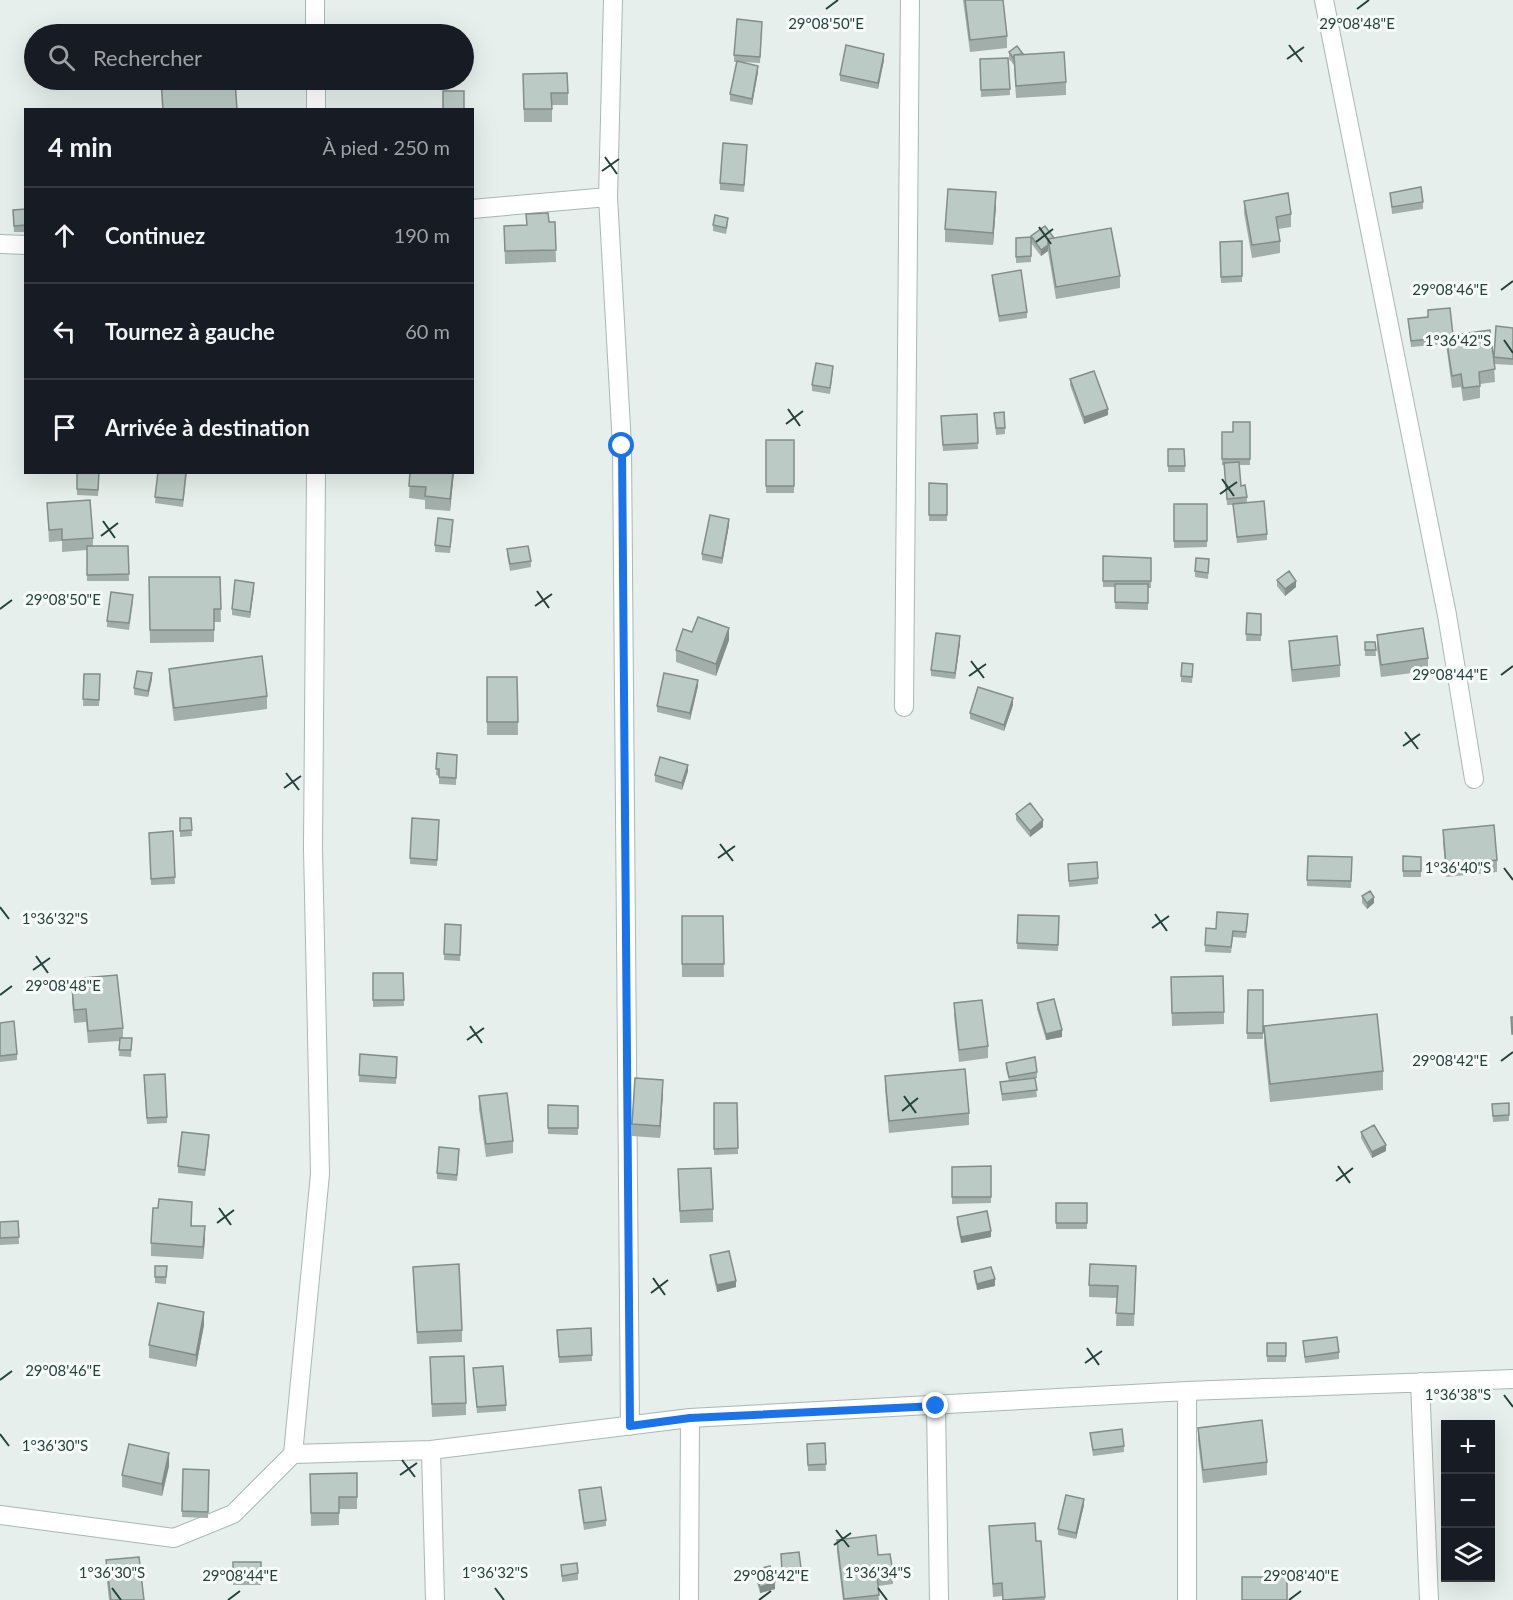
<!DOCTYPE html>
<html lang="fr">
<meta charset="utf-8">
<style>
:root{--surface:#171b24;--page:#20242c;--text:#f1f3f6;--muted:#9ea1a6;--line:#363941}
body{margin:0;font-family:Lato,sans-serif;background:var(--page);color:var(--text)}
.controls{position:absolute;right:18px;bottom:18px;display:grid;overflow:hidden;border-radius:0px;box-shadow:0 6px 24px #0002}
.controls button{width:54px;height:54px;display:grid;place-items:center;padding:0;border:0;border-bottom:2px solid var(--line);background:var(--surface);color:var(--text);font:30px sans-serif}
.stop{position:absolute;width:18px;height:18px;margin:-14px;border:4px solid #1a73e8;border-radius:50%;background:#fff}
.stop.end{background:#1a73e8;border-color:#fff;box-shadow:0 2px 6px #0008}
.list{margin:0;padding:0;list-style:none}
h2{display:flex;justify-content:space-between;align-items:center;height:78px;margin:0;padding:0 24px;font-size:26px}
h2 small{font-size:20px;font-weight:400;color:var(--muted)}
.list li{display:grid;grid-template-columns:39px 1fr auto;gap:18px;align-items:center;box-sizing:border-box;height:96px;padding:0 24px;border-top:2px solid var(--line)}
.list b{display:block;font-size:22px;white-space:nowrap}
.list em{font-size:20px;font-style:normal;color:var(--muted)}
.icon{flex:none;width:33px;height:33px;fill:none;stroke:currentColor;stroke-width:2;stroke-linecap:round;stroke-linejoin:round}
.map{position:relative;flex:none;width:1513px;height:1600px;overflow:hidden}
.search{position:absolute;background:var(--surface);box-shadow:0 6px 24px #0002;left:24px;top:24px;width:450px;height:66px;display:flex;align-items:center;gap:15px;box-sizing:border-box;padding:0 21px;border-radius:33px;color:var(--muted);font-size:22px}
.panel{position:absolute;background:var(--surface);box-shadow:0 6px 24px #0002;left:24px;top:108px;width:450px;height:366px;border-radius:0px}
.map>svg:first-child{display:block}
</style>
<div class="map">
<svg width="1513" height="1600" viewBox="0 0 1513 1600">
<rect width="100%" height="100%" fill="#e6efeb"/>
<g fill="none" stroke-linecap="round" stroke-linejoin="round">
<defs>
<path id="street" d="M315 0V34
M613 0 608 197 622 446 630 1426
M1324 0 1447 615 1474 779
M316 80V110
M472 209 608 197
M0 244 26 245
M904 707 910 0
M1420 1382 1429 1600
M1187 1391V1600
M936 1405 939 1600
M431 1450 435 1600
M293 1454 320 1174 313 849 316 472
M0 1515 174 1538 233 1514 293 1454 431 1450 690 1418 1187 1391 1513 1379
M689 1600 690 1418"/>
</defs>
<use href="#street" stroke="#a8b8b2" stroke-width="20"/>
<use href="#street" stroke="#fff" stroke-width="18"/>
</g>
<path fill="#a1aea9" d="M963 0H1003L1007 36V48L970 52Z
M762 28 760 63 742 62 758 72 752 105 730 101V94L737 62H734V55Z
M1009 52 1023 54 1066 82V95L1016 98 1014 65 1009 59Z
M1008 58 1010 95 981 97 980 59Z
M884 60 878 89 840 81V75Z
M523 74 568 93V105H552V122H524Z
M747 151 744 192 720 190V183Z
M1390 193 1423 202V209L1392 214Z
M1244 201 1291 214V227L1278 229 1280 241V253L1252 258 1244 213Z
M996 205 993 245 945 242V229Z
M26 209V232H14L13 210Z
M526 214 549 222H555L556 262 505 264 504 226 526 225Z
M728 224 726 234 713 231V225Z
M1031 236 1054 238 1120 276V288L1056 299 1048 251 1041 256 1031 243V262L1016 263V238L1031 237Z
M1242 241V282L1221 283 1220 242Z
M992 275 1027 312V318L999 322 992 281Z
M1408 319 1453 335 1494 358 1513 328V365L1494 364 1495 382 1480 384V398L1463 401 1461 387 1452 388 1446 344 1411 347Z
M833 372 830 394 812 391V385Z
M1070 379 1108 415 1084 424 1070 385Z
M994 413 1005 428V434L996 435Z
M977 414 978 449 943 451 941 423Z
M1250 422V465H1239L1241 486 1247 497V503L1267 534V540L1237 543 1233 505H1227L1224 465H1222V432H1233Z
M766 440H794V493H766Z
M1168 449H1184L1185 472H1168Z
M77 472H99L98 496 77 495Z
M158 472H187L183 507 155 503Z
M410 472H454L450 511 425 509V500L409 498Z
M929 483 947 484V521H929Z
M47 503 93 538V546H128L129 581H87V550L62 552V541L49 542Z
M1174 504H1207V547L1174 548Z
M729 525 722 564 702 560V554Z
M453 526 450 553 435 552V545Z
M507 549 531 561V567L510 571 507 555Z
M1103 556 1151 558V588H1148V610L1115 609V587H1103Z
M1209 565 1208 579 1195 577V571Z
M149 577H220L221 622H214V642L150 643Z
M1277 580 1296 587 1285 596 1277 586Z
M254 589 250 618 232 615V609Z
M133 601 129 630 107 627V621Z
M1247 613 1261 614V641H1246Z
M692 632 729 640 716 676 676 662V650Z
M1377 635 1428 658V671L1381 677 1377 648Z
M1289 641 1340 665V677L1292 682 1289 653Z
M1365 642H1375L1376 656H1365Z
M960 643 955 679 931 676V670Z
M169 669 267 696V709L174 721 169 681Z
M1193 671 1192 683 1181 682V676Z
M84 674H100L99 706H83Z
M487 677H517L518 735H487Z
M152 679 148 697 134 695V688Z
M698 686 690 720 657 712V706Z
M1013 705 1004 731 970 719V713Z
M437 753 457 755 456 785 439 784V776L436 775Z
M688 771 682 790 655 782V775Z
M1016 814 1043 827 1030 837 1016 820Z
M180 818H191L192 836 180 837Z
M412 818 439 820 437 866 410 864Z
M1443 830 1497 860V872L1446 877 1443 842Z
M173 831 175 884 151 885 149 833Z
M1403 856 1421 857V877H1403Z
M1352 857 1351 888 1307 886V880Z
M1068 864 1098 878V884L1069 887Z
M1362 896 1374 903 1367 909 1362 903Z
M1018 915 1059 916 1058 951 1017 949Z
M682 916H723L724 977H682Z
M1248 920 1246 938 1233 937 1231 953 1205 952V945L1216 929Z
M445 924 461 925 460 961 444 960Z
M373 973H403L404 1006 373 1007Z
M83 978 123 1028V1038H132L131 1057 119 1056 120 1041 88 1043 86 1022 74 1023 72 1001V988H83Z
M1171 990 1224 1012V1024L1172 1026Z
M1248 990H1263V1039H1247Z
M954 1003 988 1046V1058L959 1062 954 1016Z
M1037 1003 1062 1037 1046 1040 1037 1009Z
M0 1023 17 1054V1060L0 1062Z
M1264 1026 1383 1071V1090L1270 1102 1264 1044Z
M360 1054 397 1057 396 1084 359 1082Z
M1006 1063 1037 1072V1078H1035L1037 1097 1002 1101 1000 1082 1009 1081 1006 1069Z
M885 1076 969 1113V1125L889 1133 885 1089Z
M144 1082 167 1117V1123L147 1124Z
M663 1093 660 1138 632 1136V1124Z
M479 1096 513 1141V1153L486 1157 479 1109Z
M714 1103H737L738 1154 714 1155Z
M1509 1103V1121L1493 1122 1492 1104Z
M548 1105 578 1106V1135L548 1134Z
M1361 1132 1386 1151 1372 1158 1361 1138Z
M209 1142 205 1176 178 1173V1166Z
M459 1155 457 1181 437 1179V1173Z
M991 1166V1203L952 1204V1167Z
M678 1181 713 1209V1222L680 1223Z
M1056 1203H1087V1229H1056Z
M192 1214V1226L205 1239 203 1259 151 1256V1243Z
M957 1217 991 1237 961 1243 957 1224Z
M18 1221 19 1244 0 1245V1222Z
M710 1255 736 1287 717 1292 710 1262Z
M155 1266H167L166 1284 155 1283Z
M1136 1266 1134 1326H1116L1117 1298 1089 1297V1285Z
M413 1267 462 1330V1342L417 1344Z
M974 1271 995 1286 977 1290 974 1277Z
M204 1325 196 1367 149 1358V1345Z
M591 1328 592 1361 559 1363 557 1330Z
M1303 1341 1339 1352V1359L1305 1363Z
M1267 1343H1286V1362H1267Z
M430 1357 466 1403V1415L432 1417Z
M473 1368 506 1405V1411L477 1413Z
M1198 1428 1267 1462V1475L1203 1483 1198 1441Z
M1090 1433 1124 1446V1452L1093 1456Z
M825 1443 826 1471H808L807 1444Z
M169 1466 162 1496 122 1487V1475Z
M183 1469 209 1470 208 1518 182 1517Z
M357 1473V1509H339V1525L311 1526 310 1474Z
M579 1490 606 1520V1526L584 1530 579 1496Z
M1084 1505 1076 1539 1058 1535V1529Z
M989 1526 1036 1541H1041L1045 1600H1002V1596L993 1597Z
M837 1540 878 1555 893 1572V1584L878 1586 879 1600H843L837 1552Z
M781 1554 801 1568V1575L782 1577Z
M106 1560 144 1600H109L106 1573Z
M233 1562H261V1585H233Z
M561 1565 578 1573V1580L562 1582Z
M755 1570 775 1589 760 1593 755 1576Z"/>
<path fill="#838d89" d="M884 54V60L878 89V83Z
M758 66V72L752 105V99Z
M996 192V205L993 245V233Z
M1048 245V251L1041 256V250Z
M1108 409V415L1084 424V417Z
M453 472H454L450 511V499Z
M729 519V525L722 564V558Z
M1296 581V587L1285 596V589Z
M254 583V589L250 618V612Z
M729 628V640L716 676V664Z
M960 636V643L955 679V673Z
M152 673V679L148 697V691Z
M698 680V686L690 720V713Z
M1013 698V705L1004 731V725Z
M688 765V771L682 790V783Z
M1043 820V827L1030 837V831Z
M1374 897V903L1367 909V903Z
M1062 1030V1037L1046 1040V1034Z
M663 1080V1093L660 1138V1126Z
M1386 1145V1151L1372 1158V1152Z
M205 1226V1239L203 1259V1247Z
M991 1231V1237L961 1243V1237Z
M995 1279V1286L977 1290V1284Z
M736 1281V1287L717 1292V1285Z
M204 1312V1325L196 1367V1355Z
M169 1453V1466L162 1496V1484Z
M1084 1499V1505L1076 1539V1533Z
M775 1582V1589L760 1593V1587Z"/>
<path fill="#bbcac4" stroke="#838d89" stroke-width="1.5" d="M965 0H1003L1007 36 970 40Z
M737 19 762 22 760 57 734 55Z
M846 45 884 54 878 83 840 75Z
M1017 46 1023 54 1014 55V59L1009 52Z
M1064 52 1066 82 1016 86 1014 55Z
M1008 58 1010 89 981 90 980 59Z
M737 61 758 66 752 99 730 94Z
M567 73 568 93H551L552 109H524L523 74Z
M161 80H235L237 110H163Z
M443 91H464V110H443Z
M723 143 747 145 744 185 720 183Z
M1421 187 1423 202 1392 207 1390 193Z
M948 189 996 192 993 233 945 229Z
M1288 193 1291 214 1276 217 1280 241 1252 245 1244 201Z
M26 209V225L14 226 13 210Z
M548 213 549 222H555L556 250 505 251 504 226 527 225 526 214Z
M715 215 728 218 726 228 713 225Z
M1045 226 1054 238 1048 239V245L1041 250 1031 236Z
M1111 228 1120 276 1056 287 1048 239Z
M1031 237V256L1016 257V238Z
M1242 241V276L1221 277 1220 242Z
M1021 270 1027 312 999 316 992 275Z
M1450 308 1453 335 1446 336V337L1411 341 1408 319 1428 317V310Z
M1496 326 1513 328V359L1494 357Z
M1490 330 1495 369 1479 372 1480 386 1463 388 1461 374 1452 376 1446 336Z
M816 363 833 366 830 388 812 385Z
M1094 371 1108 409 1084 417 1070 379Z
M1004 412 1005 428H996L994 413Z
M977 414 978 443 943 445 941 416Z
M1233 422H1250V459H1222V432H1233Z
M766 440H794V486H766Z
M1168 449H1184L1185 466H1168Z
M1239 462 1241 486 1245 485 1247 497 1227 499 1224 463Z
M77 472H99L98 490 77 489Z
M158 472H186L183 500 155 497Z
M410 472H453L450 499 425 496 426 487 409 486Z
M929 483 947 484V515H929Z
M90 500 93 538 62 540V529L49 530 47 503Z
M1264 501 1267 534 1237 537 1233 504Z
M1174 504H1207V541H1174Z
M710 515 729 519 722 558 702 554Z
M438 518 453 520 450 547 435 545Z
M87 546H128L129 574 87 575Z
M528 546 531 561 510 564 507 549Z
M1103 556 1151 558V581H1103Z
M1196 558 1209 559 1208 573 1195 571Z
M1289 571 1296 581 1285 589 1277 580Z
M149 577H220L221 609H214V630H150Z
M235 580 254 583 250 612 232 609Z
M1115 584H1148V603L1115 602Z
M111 592 133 595 129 623 107 621Z
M1247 613 1261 614V635L1246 634Z
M698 617 729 628 716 664 676 650 683 629 692 632Z
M1423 628 1428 658 1381 665 1377 635Z
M936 633 960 636 955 673 931 670Z
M1337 636 1340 665 1292 670 1289 641Z
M1365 642H1375L1376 650H1365Z
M262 656 267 696 174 708 169 669Z
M1182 663 1193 664 1192 677 1181 676Z
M137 671 152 673 148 691 134 688Z
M664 673 698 680 690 713 657 706Z
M84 674H100L99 700 83 699Z
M487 677H517L518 722H487Z
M978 687 1013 698 1004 725 970 713Z
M437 753 457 755 456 778 439 777V769H436Z
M660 757 688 765 682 783 655 775Z
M1030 803 1043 820 1030 831 1016 814Z
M180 818H191L192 830 180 831Z
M412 818 439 820 437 860 410 858Z
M1494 825 1497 860 1446 865 1443 830Z
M173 831 175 877 151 879 149 833Z
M1308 856 1352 857 1351 881 1307 880Z
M1403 856 1421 857V871H1403Z
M1097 862 1098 878 1069 881 1068 864Z
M1370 891 1374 897 1367 903 1362 896Z
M1217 912 1248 914 1246 932 1233 931 1231 947 1205 945 1206 928 1216 929Z
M1018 915 1059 916 1058 945 1017 943Z
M682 916H723L724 964H682Z
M445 924 461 925 460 955 444 954Z
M373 973H403L404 1000H373Z
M117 975 123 1028 88 1031 86 1009 74 1010 72 988H85L83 978Z
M1223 976 1224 1012 1172 1013 1171 977Z
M1248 990H1263V1033H1247Z
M1054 999 1062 1030 1046 1034 1037 1003Z
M982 1000 988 1046 959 1050 954 1003Z
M1377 1014 1383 1071 1270 1084 1264 1026Z
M1511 1017H1513V1034H1512Z
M14 1021 17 1054 0 1056V1023Z
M120 1038H132L131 1050H119Z
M360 1054 397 1057 396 1078 359 1075Z
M1035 1057 1037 1072 1009 1077 1006 1063Z
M965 1069 969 1113 889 1121 885 1076Z
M165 1074 167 1117 147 1118 144 1075Z
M635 1078 663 1080 660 1126 632 1124Z
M1035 1078 1037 1090 1002 1094 1000 1082Z
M507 1093 513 1141 486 1144 479 1096Z
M714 1103H737L738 1148 714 1149Z
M1509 1103V1115L1493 1116 1492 1104Z
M548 1105 578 1106V1128H548Z
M1374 1125 1386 1145 1372 1152 1361 1132Z
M182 1132 209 1135 205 1170 178 1166Z
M439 1147 459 1149 457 1175 437 1173Z
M991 1166V1197H952V1167Z
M711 1168 713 1209 680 1211 678 1169Z
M159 1199 192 1202 191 1226H205L203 1247 151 1243 153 1208H158Z
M1056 1203H1087V1223H1056Z
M987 1211 991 1231 961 1237 957 1217Z
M18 1221 19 1237 0 1238V1222Z
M729 1251 736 1281 717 1285 710 1255Z
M459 1264 462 1330 417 1332 413 1267Z
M1090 1264 1136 1266 1134 1314 1116 1313 1118 1286 1089 1285Z
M155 1266H167L166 1277H155Z
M991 1267 995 1279 977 1284 974 1271Z
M158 1303 204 1312 196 1355 149 1345Z
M591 1328 592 1355 559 1357 557 1330Z
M1337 1337 1339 1352 1305 1357 1303 1341Z
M1267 1343H1286V1356H1267Z
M464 1356 466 1403 432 1404 430 1357Z
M503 1366 506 1405 477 1407 473 1368Z
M1262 1420 1267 1462 1203 1470 1198 1428Z
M1122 1429 1124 1446 1093 1450 1090 1433Z
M825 1443 826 1464 808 1465 807 1444Z
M129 1444 169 1453 162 1484 122 1475Z
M183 1469 209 1470 208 1512 182 1511Z
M357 1473V1497H339V1513H311L310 1474Z
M601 1487 606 1520 584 1523 579 1490Z
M1066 1495 1084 1499 1076 1533 1058 1529Z
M1035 1523 1036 1541H1041L1045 1597 1003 1600 1002 1583 993 1584 989 1526Z
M876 1535 878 1555 890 1554 893 1572 877 1574 879 1595 844 1599 837 1540Z
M799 1552 801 1568 782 1571 781 1554Z
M139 1557 144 1600H111L106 1560Z
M233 1562H261V1579H233Z
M577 1563 578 1573 562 1576 561 1565Z
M770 1566 775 1582 760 1587 755 1570Z
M1242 1577H1287V1600H1242Z"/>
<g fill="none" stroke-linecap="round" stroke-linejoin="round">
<path stroke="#1a73e8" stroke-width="8" d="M622 446 630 1426 690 1418 936 1406"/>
</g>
<path fill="none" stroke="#24423a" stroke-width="2" d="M826 9 838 0M1357 9 1369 0M1289 45 1302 62M1287 59 1304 47M605 157 617 174M602 171 619 159M1039 227 1051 244M1036 242 1053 229M1501 290 1513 281M1504 340 1513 353M788 409 800 426M786 424 803 411M1222 479 1234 496M1220 494 1237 482M103 521 115 538M101 536 118 523M537 591 549 608M535 606 552 594M0 609 12 600M971 661 984 678M1501 675 1513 666M969 676 986 664M1405 732 1418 749M1403 746 1420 734M286 773 299 790M284 788 301 776M720 844 733 861M718 858 735 846M1504 868 1513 880M0 907 9 919M1155 914 1167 931M1152 928 1169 916M36 956 48 973M33 970 50 958M0 995 12 986M470 1026 482 1043M467 1040 484 1028M1501 1061 1513 1052M904 1096 916 1113M902 1111 918 1098M1338 1166 1350 1183M1336 1181 1353 1168M219 1208 231 1225M217 1223 234 1210M653 1278 665 1295M651 1293 668 1280M1087 1348 1099 1365M1085 1363 1102 1351M0 1380 12 1371M1504 1395 1513 1407M0 1434 9 1446M402 1460 415 1477M400 1475 417 1463M836 1530 849 1547M834 1545 851 1533M112 1588 121 1600M495 1588 504 1600M878 1588 887 1600M228 1600 240 1591M759 1600 771 1591M1289 1600 1301 1591"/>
<g font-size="15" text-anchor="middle" fill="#24423a" stroke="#f7fbf9" stroke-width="6" stroke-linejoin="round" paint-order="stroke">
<text x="826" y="29">29°08'50"E</text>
<text x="1357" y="29">29°08'48"E</text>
<text x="1450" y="295">29°08'46"E</text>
<text x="1458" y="346">1°36'42"S</text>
<text x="63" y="605">29°08'50"E</text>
<text x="1450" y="680">29°08'44"E</text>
<text x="1458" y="873">1°36'40"S</text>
<text x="55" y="924">1°36'32"S</text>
<text x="63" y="991">29°08'48"E</text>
<text x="1450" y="1066">29°08'42"E</text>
<text x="63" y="1376">29°08'46"E</text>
<text x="1458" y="1400">1°36'38"S</text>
<text x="55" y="1451">1°36'30"S</text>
<text x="112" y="1578">1°36'30"S</text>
<text x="495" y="1578">1°36'32"S</text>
<text x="878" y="1578">1°36'34"S</text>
<text x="240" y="1581">29°08'44"E</text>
<text x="771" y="1581">29°08'42"E</text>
<text x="1301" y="1581">29°08'40"E</text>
</g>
</svg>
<div class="controls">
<button>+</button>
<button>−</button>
<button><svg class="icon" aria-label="layers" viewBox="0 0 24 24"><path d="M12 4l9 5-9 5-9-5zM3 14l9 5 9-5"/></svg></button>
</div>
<div class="stop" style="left:622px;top:446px"></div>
<div class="stop end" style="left:936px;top:1406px"></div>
<div class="search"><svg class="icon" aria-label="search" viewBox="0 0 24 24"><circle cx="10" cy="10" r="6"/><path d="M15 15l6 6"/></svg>Rechercher</div>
<section class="panel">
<h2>4 min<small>À pied · 250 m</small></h2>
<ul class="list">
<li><svg class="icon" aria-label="ahead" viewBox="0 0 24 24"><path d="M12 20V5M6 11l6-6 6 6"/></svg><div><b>Continuez</b></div><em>190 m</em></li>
<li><svg class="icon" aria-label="left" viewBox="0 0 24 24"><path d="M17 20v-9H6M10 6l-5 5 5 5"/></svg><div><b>Tournez à gauche</b></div><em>60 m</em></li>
<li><svg class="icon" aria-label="arrive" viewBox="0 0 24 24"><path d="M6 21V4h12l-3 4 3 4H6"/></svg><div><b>Arrivée à destination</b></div></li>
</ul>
</section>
</div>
